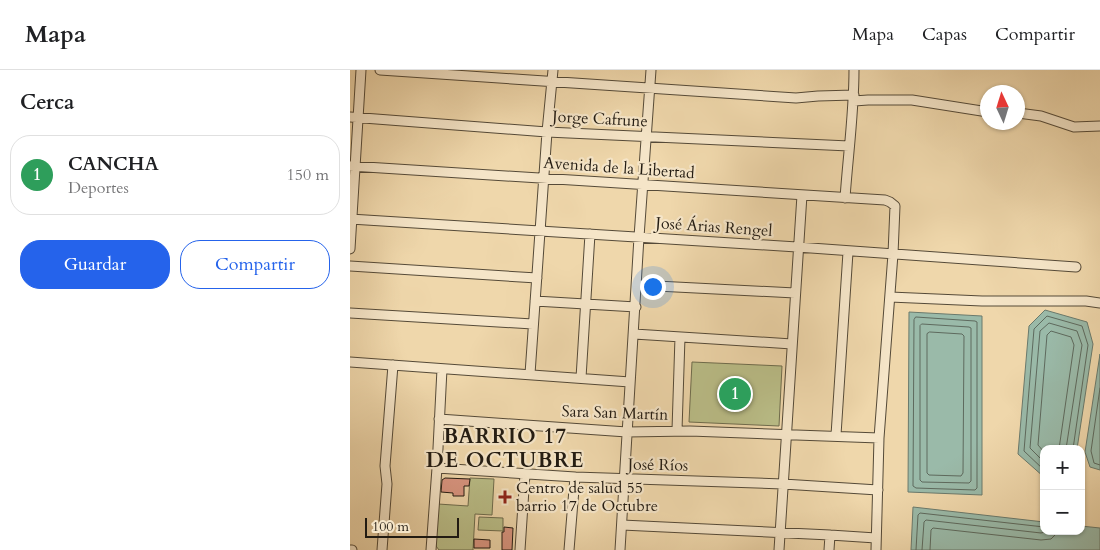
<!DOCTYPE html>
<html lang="es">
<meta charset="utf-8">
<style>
:root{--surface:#fff;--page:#f6f6f6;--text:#202124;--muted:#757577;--line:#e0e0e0;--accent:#2563eb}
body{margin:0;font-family:Cardo,serif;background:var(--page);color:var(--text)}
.controls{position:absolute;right:15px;bottom:15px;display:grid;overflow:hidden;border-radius:10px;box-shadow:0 1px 4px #0004}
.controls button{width:45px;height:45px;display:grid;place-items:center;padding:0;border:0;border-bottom:1px solid var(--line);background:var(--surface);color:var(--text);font:25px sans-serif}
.compass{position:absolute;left:630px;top:15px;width:45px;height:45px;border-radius:50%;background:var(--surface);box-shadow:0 1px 4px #0004;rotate:356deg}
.scale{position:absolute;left:15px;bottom:12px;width:94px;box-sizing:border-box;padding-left:5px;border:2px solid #221b12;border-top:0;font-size:14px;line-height:18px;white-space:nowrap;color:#221b12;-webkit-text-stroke:4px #f5e5c8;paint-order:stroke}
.you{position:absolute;left:302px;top:216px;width:18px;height:18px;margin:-12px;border:4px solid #fff;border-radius:50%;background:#1a73e8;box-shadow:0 0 0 8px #1a73e833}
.badge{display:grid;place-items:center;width:32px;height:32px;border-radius:50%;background:var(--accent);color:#fff;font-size:16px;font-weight:700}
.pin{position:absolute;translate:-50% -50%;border:2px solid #fff;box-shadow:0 1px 5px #0006}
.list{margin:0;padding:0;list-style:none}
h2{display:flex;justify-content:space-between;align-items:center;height:65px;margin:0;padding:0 20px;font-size:21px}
h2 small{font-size:16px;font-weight:400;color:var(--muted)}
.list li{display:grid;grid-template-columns:32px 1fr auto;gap:15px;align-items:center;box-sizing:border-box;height:80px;margin:0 10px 10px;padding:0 10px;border:1px solid var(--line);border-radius:20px}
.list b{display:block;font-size:19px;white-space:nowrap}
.list p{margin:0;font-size:16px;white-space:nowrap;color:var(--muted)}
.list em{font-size:16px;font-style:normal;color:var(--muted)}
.actions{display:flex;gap:10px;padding:15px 20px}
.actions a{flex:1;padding:11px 0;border:1px solid var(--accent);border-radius:20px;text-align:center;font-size:18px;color:var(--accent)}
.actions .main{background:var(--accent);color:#fff}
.map{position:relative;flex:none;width:750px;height:480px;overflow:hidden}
header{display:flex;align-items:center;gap:30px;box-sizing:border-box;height:70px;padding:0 25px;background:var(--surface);border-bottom:1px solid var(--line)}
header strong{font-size:24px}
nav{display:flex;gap:28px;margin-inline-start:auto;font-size:18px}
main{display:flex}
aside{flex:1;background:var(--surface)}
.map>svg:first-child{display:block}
</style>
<header>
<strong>Mapa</strong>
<nav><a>Mapa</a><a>Capas</a><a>Compartir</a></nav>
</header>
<main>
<aside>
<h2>Cerca<small></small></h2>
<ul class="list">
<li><span class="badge" style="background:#2e9e5b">1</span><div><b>CANCHA</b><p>Deportes</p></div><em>150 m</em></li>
</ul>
<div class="actions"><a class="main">Guardar</a><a>Compartir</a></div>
</aside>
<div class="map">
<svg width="750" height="480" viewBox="0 0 750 480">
<rect width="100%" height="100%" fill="#efd7ab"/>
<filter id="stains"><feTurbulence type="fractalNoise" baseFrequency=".004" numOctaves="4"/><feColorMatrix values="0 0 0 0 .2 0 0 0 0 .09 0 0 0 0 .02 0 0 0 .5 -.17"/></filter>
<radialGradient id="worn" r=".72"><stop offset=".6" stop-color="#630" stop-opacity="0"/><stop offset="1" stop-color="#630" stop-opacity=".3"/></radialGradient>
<path fill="#babe88" stroke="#6e6c4d" d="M342 292 432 296 429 356 339 352Z
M120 408 144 409 142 445 125 444 123 480H89L86 476 88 434 118 436Z
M129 447 153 448V461L128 460Z"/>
<path fill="#9abaa9" stroke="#6a7a6d" d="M695 240 737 252 743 274 727 379H694V407L668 384 679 256Z
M559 242 632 246V425L558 422Z
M750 284V400L740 397 735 382Z
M563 437 694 452V461H731V456L750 458V480H561Z"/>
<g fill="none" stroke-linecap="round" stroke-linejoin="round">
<path stroke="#5e6a5e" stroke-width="1" d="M566 247 625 251 627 252V418L625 420 566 418 563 416 564 250Z
M572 254 619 257 621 258V411L619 413 572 412 570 410V256Z
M580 262 612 264 614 266 613 403 611 406 579 405 577 403V264Z
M750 318 741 381 744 393 750 395
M694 382 688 375 697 265 701 261 721 267 724 275 709 379
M694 392 680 378 690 261 699 253 727 261 732 275 716 379
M694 400 674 381 684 259 697 246 732 256 738 275 723 379
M566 480 568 445 570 443 694 457
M572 480 574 452 576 450 691 463 699 461
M580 480 581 460 583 458 691 470 701 469 709 461"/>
</g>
<path fill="#da9682" stroke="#221b12" d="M95 408 120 409 119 416H114V426H103V423L91 422 92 410Z
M154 457 163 458 162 480H152V462H154Z
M124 469 140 470V478H124Z"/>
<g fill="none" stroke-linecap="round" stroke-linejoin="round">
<defs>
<path id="minor" d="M30 0 446 28 468 26 504 25
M504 31 518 30H562L638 42
M668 43 691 46 724 57 750 56
M0 47 197 62 499 76
M0 96 535 130 540 132 545 136 543 184 529 368 526 480
M495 128C498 85 504 43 504 0
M0 149 447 177 726 197
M0 179 11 0
M0 196 187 208
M287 215 445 223
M540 227 632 231H736L750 233
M185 231 286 237
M0 243 183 254
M284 264 442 274
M0 292 280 312
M180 304 197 62 203 0
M231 308 240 164
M89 349 277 362 340 361 529 368
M327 360 330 267
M486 365 498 182
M87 398 225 407 433 414 528 420
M272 455 480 465 526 468
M0 480H2
M32 480 37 414 35 396 43 295
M81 480 87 398 92 299
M170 480 175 404
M219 480 225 407
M270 480 289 167 301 0
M429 480 452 125
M479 480 480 465"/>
</defs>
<use href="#minor" stroke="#554a38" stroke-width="11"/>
<use href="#minor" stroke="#f5e5c8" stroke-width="9"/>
</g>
<path fill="#8f2418" stroke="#f5e5c8" stroke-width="2" d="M152.5 419.5h5v5h5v5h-5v5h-5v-5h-5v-5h5z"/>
<g text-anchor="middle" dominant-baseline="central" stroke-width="4.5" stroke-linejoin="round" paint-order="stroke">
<g font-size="16" fill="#221b12" stroke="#f5e5c8">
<text transform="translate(250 49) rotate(3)">Jorge Cafrune</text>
<text transform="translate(269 98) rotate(4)">Avenida de la Libertad</text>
<text transform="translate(364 157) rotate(4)">José Árias Rengel</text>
<text transform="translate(265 343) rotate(2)">Sara San Martín</text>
<text transform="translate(308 395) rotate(1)">José Ríos</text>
</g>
<g font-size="16" fill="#221b12" stroke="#f5e5c8" text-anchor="start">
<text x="166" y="418">Centro de salud 55<tspan x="166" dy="18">barrio 17 de Octubre</tspan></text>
</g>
<g font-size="21" font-weight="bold" letter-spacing="1" fill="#221b12" stroke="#f5e5c8">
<text x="155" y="366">BARRIO 17<tspan x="155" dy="24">DE OCTUBRE</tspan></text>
</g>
</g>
<rect width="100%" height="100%" filter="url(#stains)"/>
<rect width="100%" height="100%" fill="url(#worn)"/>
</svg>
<div class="controls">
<button>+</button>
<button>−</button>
</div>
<svg class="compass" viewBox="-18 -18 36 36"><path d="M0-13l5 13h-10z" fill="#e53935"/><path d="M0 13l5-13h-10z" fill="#757577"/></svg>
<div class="scale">100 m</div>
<div class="you"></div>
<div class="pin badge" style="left:385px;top:324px;background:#2e9e5b">1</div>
</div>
</main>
